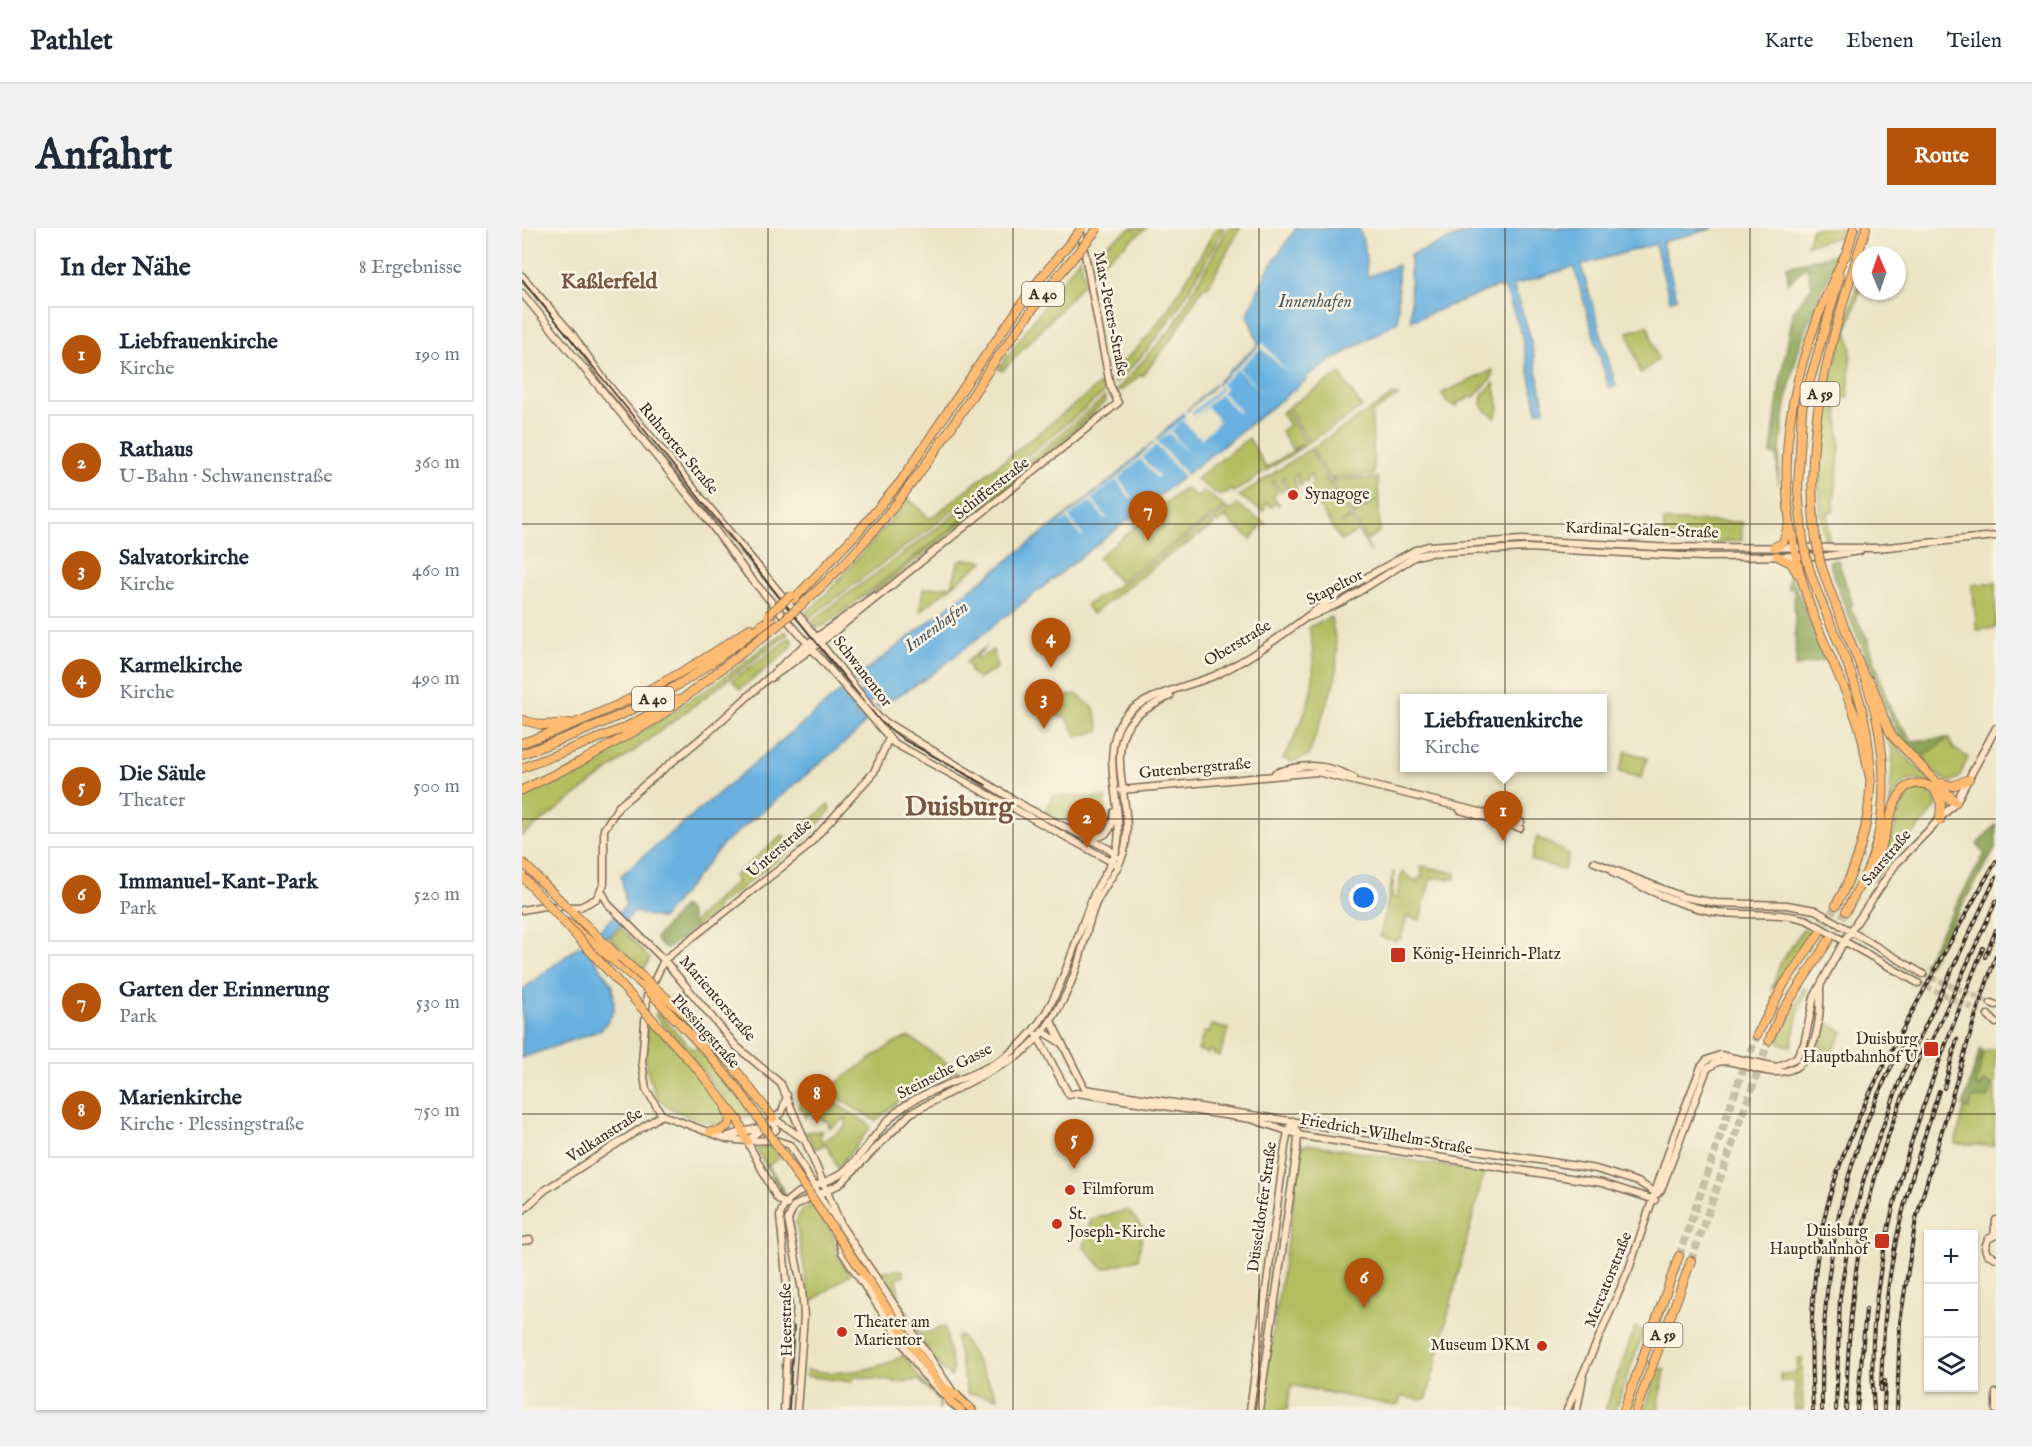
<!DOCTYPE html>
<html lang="de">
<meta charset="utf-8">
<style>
:root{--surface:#fff;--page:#f2f2f3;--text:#1f2937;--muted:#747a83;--line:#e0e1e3;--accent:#b45309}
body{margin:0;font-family:"IM FELL English",serif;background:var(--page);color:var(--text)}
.controls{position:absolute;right:18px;bottom:18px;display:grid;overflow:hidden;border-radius:0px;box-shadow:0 2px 4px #0004}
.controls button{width:54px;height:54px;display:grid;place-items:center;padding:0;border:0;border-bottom:2px solid var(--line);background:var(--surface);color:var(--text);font:30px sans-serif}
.compass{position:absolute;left:1330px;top:18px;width:54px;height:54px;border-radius:50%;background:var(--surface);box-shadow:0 2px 4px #0004;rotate:358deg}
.you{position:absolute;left:842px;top:670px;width:21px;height:21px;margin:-15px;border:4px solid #fff;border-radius:50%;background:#1a73e8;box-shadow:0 0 0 9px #1a73e833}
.badge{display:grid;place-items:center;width:39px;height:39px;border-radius:50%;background:var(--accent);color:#fff;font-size:20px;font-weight:700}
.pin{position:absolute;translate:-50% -50px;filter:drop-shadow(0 2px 3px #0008)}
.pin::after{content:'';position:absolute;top:32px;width:21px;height:18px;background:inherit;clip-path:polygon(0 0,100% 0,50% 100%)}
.popup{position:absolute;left:878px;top:466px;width:207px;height:78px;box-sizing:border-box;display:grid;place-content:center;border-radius:0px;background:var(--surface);filter:drop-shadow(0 2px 4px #0005);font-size:20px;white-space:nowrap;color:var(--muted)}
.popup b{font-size:22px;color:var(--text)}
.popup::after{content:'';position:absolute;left:50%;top:100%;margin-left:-12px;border:12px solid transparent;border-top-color:var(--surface)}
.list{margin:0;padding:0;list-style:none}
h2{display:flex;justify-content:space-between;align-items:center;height:78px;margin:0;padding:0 24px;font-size:26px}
h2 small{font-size:20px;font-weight:400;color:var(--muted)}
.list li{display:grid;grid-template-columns:39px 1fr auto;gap:18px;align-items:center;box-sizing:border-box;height:96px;margin:0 12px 12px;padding:0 12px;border:2px solid var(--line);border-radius:0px}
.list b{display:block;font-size:22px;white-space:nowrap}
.list p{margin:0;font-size:20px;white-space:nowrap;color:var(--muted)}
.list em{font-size:20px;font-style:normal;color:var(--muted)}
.icon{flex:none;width:33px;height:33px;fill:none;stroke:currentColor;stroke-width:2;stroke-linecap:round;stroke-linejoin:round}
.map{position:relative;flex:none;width:1474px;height:1182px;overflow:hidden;border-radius:0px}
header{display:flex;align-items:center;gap:36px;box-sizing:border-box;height:84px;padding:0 30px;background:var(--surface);border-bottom:2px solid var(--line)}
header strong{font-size:28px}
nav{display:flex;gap:33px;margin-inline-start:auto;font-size:21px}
.intro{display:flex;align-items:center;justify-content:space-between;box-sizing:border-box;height:144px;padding:0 36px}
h1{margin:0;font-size:42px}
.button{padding:15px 27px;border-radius:0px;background:var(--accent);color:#fff;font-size:21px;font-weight:700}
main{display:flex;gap:36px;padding:0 36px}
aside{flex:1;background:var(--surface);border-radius:0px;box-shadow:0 2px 4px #0004}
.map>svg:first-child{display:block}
</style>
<header>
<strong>Pathlet</strong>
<nav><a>Karte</a><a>Ebenen</a><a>Teilen</a></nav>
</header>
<div class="intro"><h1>Anfahrt</h1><a class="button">Route</a></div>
<main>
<aside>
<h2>In der Nähe<small>8 Ergebnisse</small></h2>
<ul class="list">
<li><span class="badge">1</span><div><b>Liebfrauenkirche</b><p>Kirche</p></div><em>190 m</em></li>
<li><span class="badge">2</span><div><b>Rathaus</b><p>U-Bahn · Schwanenstraße</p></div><em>360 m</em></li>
<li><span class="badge">3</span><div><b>Salvatorkirche</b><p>Kirche</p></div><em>460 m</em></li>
<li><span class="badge">4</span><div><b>Karmelkirche</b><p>Kirche</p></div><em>490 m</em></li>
<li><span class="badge">5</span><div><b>Die Säule</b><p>Theater</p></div><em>500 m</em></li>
<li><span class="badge">6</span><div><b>Immanuel-Kant-Park</b><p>Park</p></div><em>520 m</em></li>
<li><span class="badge">7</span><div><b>Garten der Erinnerung</b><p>Park</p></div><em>530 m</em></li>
<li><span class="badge">8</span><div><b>Marienkirche</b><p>Kirche · Plessingstraße</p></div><em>750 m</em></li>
</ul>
</aside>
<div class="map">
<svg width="1474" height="1182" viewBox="0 0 1474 1182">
<rect width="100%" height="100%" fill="#fcf5e5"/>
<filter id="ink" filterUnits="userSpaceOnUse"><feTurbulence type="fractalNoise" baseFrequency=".0167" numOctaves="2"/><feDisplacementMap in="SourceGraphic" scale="12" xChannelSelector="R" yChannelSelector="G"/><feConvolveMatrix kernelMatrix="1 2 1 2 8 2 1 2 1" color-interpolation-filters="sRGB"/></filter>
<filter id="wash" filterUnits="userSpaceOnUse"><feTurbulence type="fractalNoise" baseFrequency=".008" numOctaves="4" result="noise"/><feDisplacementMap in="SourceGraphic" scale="24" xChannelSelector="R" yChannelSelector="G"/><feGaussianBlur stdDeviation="1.35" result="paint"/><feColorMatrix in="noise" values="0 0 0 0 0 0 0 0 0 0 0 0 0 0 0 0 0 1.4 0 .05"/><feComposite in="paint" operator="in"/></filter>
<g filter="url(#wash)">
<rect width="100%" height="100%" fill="#ece4c4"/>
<path fill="#b2be60" stroke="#76743f" stroke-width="1.5" d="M610 0H625L572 40 570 25Z
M694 0H702C669 59 644 109 593 155L591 141C634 112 668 45 694 0Z
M706 0H718L686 59H681L651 109 620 148 618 147 601 162H595L651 99Z
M1290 0H1321L1318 9 1285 17Z
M558 29 564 59 558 57 556 62 480 143 476 141Z
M1339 45V60L1325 102 1329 118 1326 170H1315L1318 218 1311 284H1306L1307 313H1303C1285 217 1312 135 1339 45Z
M1126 98 1136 132 1118 145 1106 104Z
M971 142 970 150 952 169H946L944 172 936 174 935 179 925 175 920 165Z
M818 145 840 180 787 214 766 179Z
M972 155 977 180 973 190 959 178 960 167Z
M577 157 581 158 583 164 510 224 287 390 283 386 310 360 387 271 408 291Z
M871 167 876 168 850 185 852 247 808 250 790 220Z
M583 169V174C493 252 399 325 304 396L295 400 290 393 513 227Z
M764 181 785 216 712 264 709 262 698 268 674 251 727 210 744 240 780 217 770 221 759 203 767 197 759 185Z
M574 185 576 188 363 358 344 369Z
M788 221 805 250 802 252H806L828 288 818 295 829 290 849 324 836 303 819 313 795 275 787 278 788 260 791 258 789 246 786 248V254L780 253V257H777L775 246 772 249 775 262 768 264 762 249 760 251 764 260 758 264 751 253 750 256 755 265 751 269 758 277 753 275 749 279 745 275 741 284 717 268Z
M856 250 858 304 845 312 831 288 855 272 830 287 809 252Z
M663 260 675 269 682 263 703 279 597 354 576 329Z
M716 277 744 296 739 298 729 311 705 292V287L695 295 691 291 705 280 708 283Z
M688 292 692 297 642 331 570 386 564 377 599 356Z
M1142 293 1220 294V312L1192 315 1142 314Z
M441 331 462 333 398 383 401 361 430 358 436 335Z
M1473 354 1474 400 1455 402 1450 357Z
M809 389 815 422 814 448 787 527 770 534 761 531C786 486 799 451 787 399Z
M263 403 266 406 0 608V568L114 508 197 453Z
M268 410 271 415 267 422 218 461 210 452Z
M465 418 454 429 457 431 471 422 475 440 457 451 448 444V438L444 434Z
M554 466 572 480 578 502 555 509 545 490 521 486 527 471Z
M1366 507 1384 529 1417 559C1388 549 1377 547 1367 581L1371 522 1365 512Z
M1426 510 1432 521 1446 529 1437 550 1429 554 1418 549 1399 530Z
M1104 523 1125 530 1120 550 1097 544Z
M1392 562C1405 560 1413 565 1414 579L1351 653 1362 631 1381 572Z
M531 568 583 570 584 595C573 607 533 590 522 584Z
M306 577 309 582 283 611 194 679V683L172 700 170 696 176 689 215 653 212 648 261 607 266 613Z
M1015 609 1047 626 1042 642 1009 632Z
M899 638 934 645 933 651 911 650 908 653 898 692 885 688 879 711H875L874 713 858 709 872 643 870 669 875 670 880 644 894 653 900 648Z
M99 700 128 731 121 742 88 710Z
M1281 701 1290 704 1249 763 1258 736Z
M1282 760 1285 762 1277 781 1269 818 1257 816 1259 803Z
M136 784 171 822 176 818 231 886 220 891 133 787Z
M127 792C150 818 197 860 205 893L202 897H194C180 892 163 889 150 881 122 866 120 819 127 792Z
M1304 794 1321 804 1311 823 1297 820Z
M690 797 706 801 698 828 691 826 692 823 687 822 686 825 676 822 682 804 687 805Z
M384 810H389L436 843 427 846 424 843 396 856 354 893 317 871 307 860 369 817Z
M1458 821 1461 824 1474 821 1472 918 1433 916Z
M296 865 347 896 348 900 316 940 304 916 293 921 284 904 302 903 297 906 301 914 324 898V890L307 900 306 893H301V890H291V886H284V891L277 878Z
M786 916 962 944 905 1170 899 1172 879 1168 877 1176 873 1178 769 1157 765 1182H742L744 1147 780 919Z
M251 918 258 930 246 937 263 965 261 966 234 921Z
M291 976 310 1004 315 1026 328 1046 288 1075 274 993 279 983Z
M606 982 621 1001 616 1031 581 1041 562 1019 569 991Z
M381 1042 382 1048 375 1050 377 1071 399 1106 423 1099 431 1143 429 1149 418 1139 358 1047 361 1043Z
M1113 1099 1122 1103 1093 1182H1083Z
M437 1107 441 1110 476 1170 445 1165 434 1111Z
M382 1127 398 1151 419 1173 417 1182V1173L397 1152 375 1154 332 1148 331 1154 283 1148 284 1142C313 1148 357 1143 382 1127Z
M1276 1130H1280L1281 1182H1273V1153H1258V1146L1274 1145Z
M1137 1140 1143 1141 1136 1182H1122Z"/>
<path fill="#8da556" stroke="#64683a" stroke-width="1.5" d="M1314 26C1306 53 1293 77 1283 103 1265 153 1258 205 1256 257L1255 227 1249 226 1258 154 1272 81 1290 59 1285 38 1266 55 1265 38Z
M1316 332 1331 377 1328 379 1346 412 1369 483 1390 513 1426 510 1399 530C1365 499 1366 481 1350 442 1334 406 1318 371 1307 333Z
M1267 345C1272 350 1297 419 1303 432L1274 438 1272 361 1266 360Z
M1474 596V619L1405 739 1401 737 1463 625 1455 617Z
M161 678 167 684 172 700 146 720 141 719 134 712 135 708Z
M1458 821 1461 824 1454 858 1459 859 1462 853 1470 856 1467 869 1450 871 1447 881 1441 879Z"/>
<path fill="#68b1e0" stroke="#526e7f" stroke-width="1.5" d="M774 0H837L843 20 845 49 876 37V93L786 147 783 153 405 450 356 480 354 478 359 474 353 470 334 487V490L339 488 344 493 333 506 201 616 140 691 112 684 69 726 91 758 92 784 79 802 0 830V762L57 718H61L104 677 99 647 319 463 325 471 322 475 326 476 343 461 344 458 339 460 332 452 593 249 737 116 725 87 745 43Z
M956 0H1192L1140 14 1155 70 1148 72 1133 16 1059 37 1094 158 1087 160 1052 39 991 57 1006 101 1023 181 1015 183 999 104 983 60 978 61 977 58 889 93 888 27Z"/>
<path fill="#ece4c4" d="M741 115 766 145 739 120 717 140 741 166 715 141 699 156 704 161 700 164 718 184 717 186 698 166 668 194 686 179 695 190 694 192 698 193 678 212V207L675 208 660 192 649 203 666 225 647 205 636 214 666 249 664 251 634 217 620 230 637 248 635 250 618 231 596 251 611 269 609 271 594 252 570 271 585 290 583 291 568 273 547 289 561 308 560 309 545 291 539 295 538 294 597 248 632 215 629 211 631 209 635 213 663 189 662 181 665 184 695 156 698 160 670 185 672 187 700 161 696 156Z"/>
</g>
<g filter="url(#ink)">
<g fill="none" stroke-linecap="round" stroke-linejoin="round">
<path stroke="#c9bfa3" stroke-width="6" stroke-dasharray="6 3" stroke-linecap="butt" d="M1401 746 1469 775
M1396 755 1466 787"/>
<path stroke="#c9bfa3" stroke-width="8" stroke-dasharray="8 4" stroke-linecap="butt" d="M1297 706 1314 677
M1307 710 1324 683
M1157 1028 1218 850 1235 807
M1169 1033 1247 812"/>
<defs>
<path id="secondary" d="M0 48 50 106 83 153 286 399 357 490 507 581 587 621 595 629
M0 65 180 284 226 347 372 515 592 635
M787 389 822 373 894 328 907 325 1004 320 1181 329 1305 328 1338 323
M249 450 307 408 596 175 588 157 558 1
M753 545C783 535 804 535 832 550
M599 562 795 544 999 594
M938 582 998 600
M566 609C585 611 591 601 592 584
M1072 634 1161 669 1194 675 1265 677 1293 682 1401 746
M1091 645C1127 662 1160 680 1201 685 1229 688 1257 683 1285 692L1396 755
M80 664 87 677 142 732 214 818 259 856 320 999 431 1164
M0 682 22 678 58 679 74 671 82 656V601L97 578 189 502 277 422 352 368
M1469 775 1474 777
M1466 787 1474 795
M529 793 563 861 1074 941 1116 954 1134 965
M520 803 539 815
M515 807 547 867 555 865 729 891 781 908 1080 955 1133 972
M140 887 124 861 120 834 125 768 142 732 283 621 352 544 367 510
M140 887 205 911 225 913 253 912 268 917 310 989 320 1024 401 1146 423 1168
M251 890 280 910
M206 908 236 900
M245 909 254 902 251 891
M225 913 255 970 265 977
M225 913 260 884 265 867
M1135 966 1139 962 1185 841 1195 834 1204 833C1221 835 1237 844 1254 844 1296 845 1299 789 1298 759
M0 983 23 962 140 887
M1472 1007 1474 992
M1474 1007 1466 1011 1463 1020 1465 1026 1474 1030
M0 1013 8 1012
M262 1182 267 1079 258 988C264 959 300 960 320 945 344 926 356 897 381 879 415 855 460 849 492 822 540 782 549 718 573 664 581 647 594 633 596 614 601 575 577 527 601 491 616 468 668 458 694 447 730 430 763 405 794 382 824 359 860 341 893 322L906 318 1000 312 1135 319 1356 320 1474 308
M275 1182 282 1088 280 1062 266 992 272 978 318 956 389 885 493 830C525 808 546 769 557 732 563 713 566 694 574 675 584 654 601 638 604 614 609 580 591 541 601 508 608 486 630 478 648 468
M728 1182 763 919 766 903 771 893
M737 1182 775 921 776 907 771 893
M1045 1182 1107 1041 1153 905 1179 839 1185 832 1198 827 1255 839 1274 830 1282 816 1292 769 1322 713 1374 636 1434 574 1474 500
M1055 1182 1061 1149
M1474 1182V1165"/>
<path id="primary" d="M434 1167 450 1182
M429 1174 439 1182"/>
<path id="highway" d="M1325 23C1268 137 1244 244 1285 369 1299 413 1321 453 1336 496 1343 514 1343 534 1349 553
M1324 28 1332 0
M1294 312C1279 200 1311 106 1344 0
M1281 313 1276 262 1280 180 1318 48
M1252 319 1261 315 1266 298
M1255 328 1269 335 1275 345
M1285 333C1297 376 1319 415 1333 457 1358 532 1353 608 1314 677
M1298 333C1309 370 1325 404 1339 440 1363 501 1371 576 1347 638 1340 654 1332 668 1324 683
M272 371 336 304 379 253 461 131
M278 378C356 310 415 224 470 137
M1346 451C1358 469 1359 491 1371 509L1434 574
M0 492 20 497 48 495
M0 515C82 487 158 451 228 400
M0 526C46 509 92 492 135 469 176 447 213 418 249 390
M0 540 100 501 155 472
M1420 555 1431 558 1447 551
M0 562 58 534 136 490 256 397
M1414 565 1419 575 1418 592
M1350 634C1368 612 1364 579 1384 559 1405 548 1414 565 1431 573
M47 681 102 734
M46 695 122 758
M1235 807 1262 756 1297 706
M1247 812 1258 787 1307 712
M210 837 251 890
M177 843 216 892 225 913
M188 904 198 903 207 897 208 890 204 881
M341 1045 429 1174
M422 1159 434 1167
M1102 1182 1157 1028
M1114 1182 1169 1033"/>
</defs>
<use href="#secondary" stroke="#796b58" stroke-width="9"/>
<use href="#primary" stroke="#796b58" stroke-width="10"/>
<use href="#highway" stroke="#796b58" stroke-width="10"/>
<use href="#secondary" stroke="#ffe4c6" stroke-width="6"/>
<use href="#primary" stroke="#ffbb71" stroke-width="7"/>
<use href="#highway" stroke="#ffbb71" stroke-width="8"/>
<path stroke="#3b2a1e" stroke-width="1.5" d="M0 51 358 493 382 512 464 557
M777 897 783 901
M267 1182 272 1098"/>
<defs>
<path id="rail" d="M1463 729 1474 702
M1405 823 1474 673
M1422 860 1435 811
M1359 1162C1360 1126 1362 1091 1367 1055 1375 989 1397 926 1417 863
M1291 1182C1288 1115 1288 1049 1304 983 1324 904 1362 835 1401 764 1425 720 1449 676 1474 633
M1300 1182C1299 1050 1315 938 1379 820
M1314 1182 1318 1069 1327 1011 1342 950 1380 847 1474 649
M1324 1182C1326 1113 1330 1045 1346 978 1358 922 1381 866 1404 814
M1335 1182 1344 1081
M1352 1182C1339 1020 1403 869 1461 720
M1362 1182 1363 1153
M1375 1182 1378 1094 1394 991 1455 783 1474 728"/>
</defs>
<use href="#rail" stroke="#3b2a1e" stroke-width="4"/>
<use href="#rail" stroke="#fcf5e5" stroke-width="1.5" stroke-dasharray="4.5" stroke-linecap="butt"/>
<defs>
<path id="highway-bridge" d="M461 131 513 57 560 0
M470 137 523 64 576 0
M1294 312 1298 333
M1281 313 1285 333
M246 387 269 367
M256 397 278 378
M0 634 47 681
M1 649 177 843
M98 729 166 789 210 837
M122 758 184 823 220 866 341 1045"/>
</defs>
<use href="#highway-bridge" stroke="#796b58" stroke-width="10" stroke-linecap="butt"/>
<use href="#highway-bridge" stroke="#ffbb71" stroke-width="8"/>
</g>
</g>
<path fill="none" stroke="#3b2a1e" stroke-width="1.5" stroke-opacity="0.55" d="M246 0V1182M491 0V1182M737 0V1182M983 0V1182M1228 0V1182M0 296H1474M0 591H1474M0 886H1474"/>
<g fill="#c8321e" stroke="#fcf5e5" stroke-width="2">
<circle cx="771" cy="267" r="6"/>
<rect x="868" y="719" width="16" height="16" rx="3"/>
<rect x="1401" y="813" width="16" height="16" rx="3"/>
<circle cx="548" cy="962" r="6"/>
<circle cx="535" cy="996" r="6"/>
<rect x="1352" y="1005" width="16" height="16" rx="3"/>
<circle cx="320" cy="1104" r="6"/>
<circle cx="1020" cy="1118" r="6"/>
</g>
<g text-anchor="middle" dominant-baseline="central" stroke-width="5" stroke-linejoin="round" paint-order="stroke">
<g fill="#fcf5e5" stroke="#75675a" stroke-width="1.5">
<rect x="500" y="54" width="42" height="24" rx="4.5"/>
<rect x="1278.5" y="154" width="39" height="24" rx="4.5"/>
<rect x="110" y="459" width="42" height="24" rx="4.5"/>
<rect x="1121.5" y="1095" width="39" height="24" rx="4.5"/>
</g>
<g font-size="15" font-weight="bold" fill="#3b2a1e">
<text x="521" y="66">A 40</text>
<text x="1298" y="166">A 59</text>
<text x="131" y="471">A 40</text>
<text x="1141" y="1107">A 59</text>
</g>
<g font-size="16" fill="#3b2a1e" stroke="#fcf5e5">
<text transform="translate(588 86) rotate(79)">Max-Peters-Straße</text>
<text transform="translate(156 221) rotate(50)">Ruhrorter Straße</text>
<text transform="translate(470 261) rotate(-38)">Schifferstraße</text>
<text transform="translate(1120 303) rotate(2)">Kardinal-Galen-Straße</text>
<text transform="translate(813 360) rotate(-27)">Stapeltor</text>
<text transform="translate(716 416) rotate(-31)">Oberstraße</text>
<text transform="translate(340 444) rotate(52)">Schwanentor</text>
<text transform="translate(673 541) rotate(-5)">Gutenbergstraße</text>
<text transform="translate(258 621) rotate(-41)">Unterstraße</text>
<text transform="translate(1365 630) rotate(-50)">Saarstraße</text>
<text transform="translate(195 771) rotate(49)">Marientorstraße</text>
<text transform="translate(183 804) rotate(48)">Plessingstraße</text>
<text transform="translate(423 844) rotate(-27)">Steinsche Gasse</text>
<text transform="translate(864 907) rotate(10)">Friedrich-Wilhelm-Straße</text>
<text transform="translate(83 908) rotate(-33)">Vulkanstraße</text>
<text transform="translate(741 979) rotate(-82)">Düsseldorfer Straße</text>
<text transform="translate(1087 1052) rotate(-68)">Mercatorstraße</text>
<text transform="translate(265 1092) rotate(-91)">Heerstraße</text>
</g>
<g font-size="16" fill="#3b2a1e" stroke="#fcf5e5" text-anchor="start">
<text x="783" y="267">Synagoge</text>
<text x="890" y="727">König-Heinrich-Platz</text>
<text x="1396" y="812" text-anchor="end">Duisburg<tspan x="1396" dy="18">Hauptbahnhof U</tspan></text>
<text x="560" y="962">Filmforum</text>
<text x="547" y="987">St.<tspan x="547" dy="18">Joseph-Kirche</tspan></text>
<text x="1346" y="1004" text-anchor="end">Duisburg<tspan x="1346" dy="18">Hauptbahnhof</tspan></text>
<text x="332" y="1095">Theater am<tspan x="332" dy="18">Marientor</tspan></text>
<text x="1008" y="1118" text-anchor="end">Museum DKM</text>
</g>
<g font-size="18" font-style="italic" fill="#4b5962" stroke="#fcf5e5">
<text x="793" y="74">Innenhafen</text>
<text transform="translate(415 399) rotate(-36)">Innenhafen</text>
</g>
<g font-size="22" font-weight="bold" fill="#77553e" stroke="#fcf5e5">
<text x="87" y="54">Kaßlerfeld</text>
</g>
<g font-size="28" font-weight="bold" fill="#77553e" stroke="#fcf5e5">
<text x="437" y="579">Duisburg</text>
</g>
</g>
</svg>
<div class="controls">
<button>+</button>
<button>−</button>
<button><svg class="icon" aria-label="layers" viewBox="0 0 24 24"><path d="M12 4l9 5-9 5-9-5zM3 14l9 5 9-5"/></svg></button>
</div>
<svg class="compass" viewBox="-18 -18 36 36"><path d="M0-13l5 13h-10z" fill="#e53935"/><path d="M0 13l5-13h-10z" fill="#747a83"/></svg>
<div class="you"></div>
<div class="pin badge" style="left:981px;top:613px">1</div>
<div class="popup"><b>Liebfrauenkirche</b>Kirche</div>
<div class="pin badge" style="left:565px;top:620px">2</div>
<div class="pin badge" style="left:522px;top:501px">3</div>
<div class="pin badge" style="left:529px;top:440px">4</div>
<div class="pin badge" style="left:552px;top:941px">5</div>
<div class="pin badge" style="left:842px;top:1080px">6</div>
<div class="pin badge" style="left:626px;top:313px">7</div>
<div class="pin badge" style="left:295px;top:896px">8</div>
</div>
</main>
